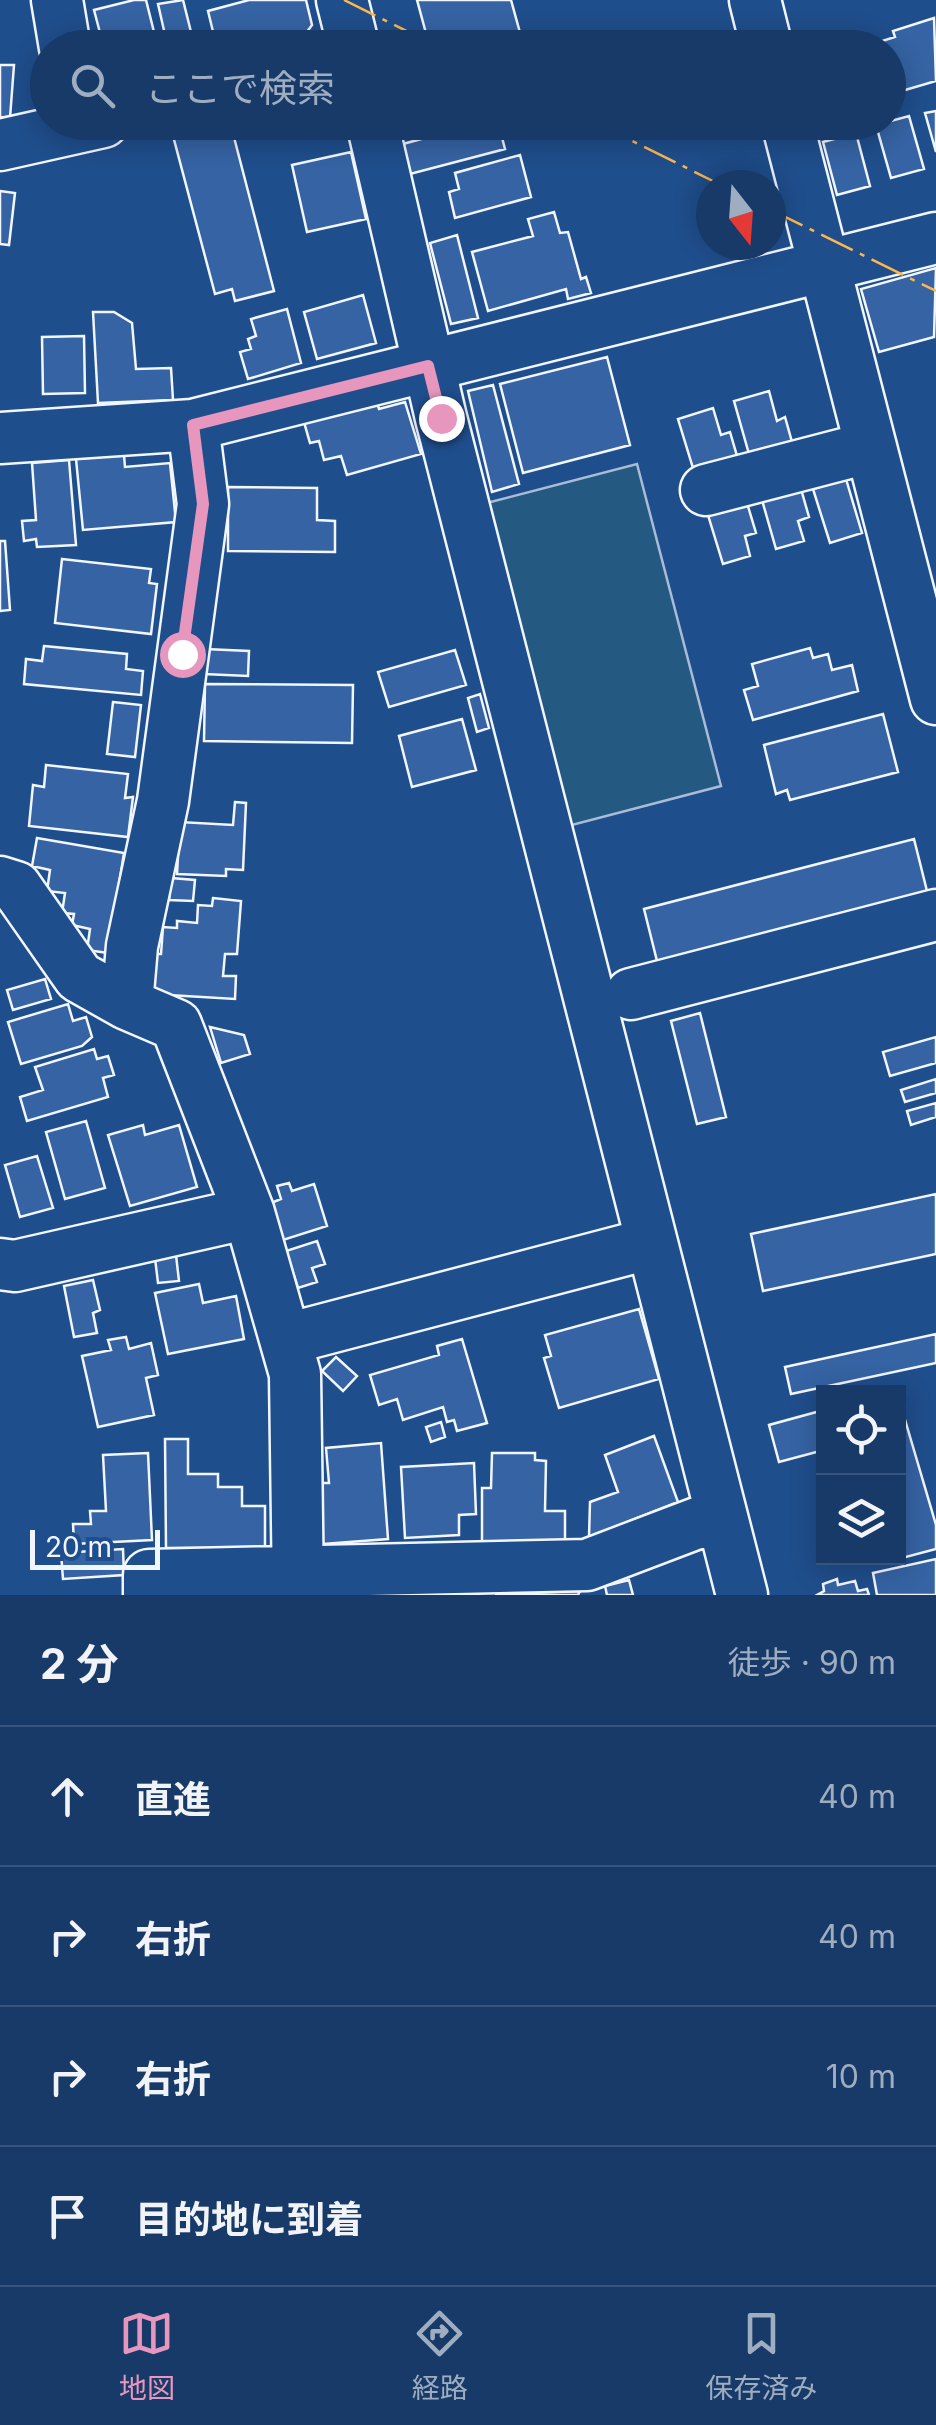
<!DOCTYPE html>
<html lang="ja">
<meta charset="utf-8">
<style>
:root{--surface:#173a69;--page:#20416f;--text:#f1f3f6;--muted:#9eadc0;--line:#36547d;--accent:#e797bd}
body{margin:0;font-family:Inter,"Noto Sans JP",sans-serif;background:var(--page);color:var(--text)}
.controls{position:absolute;right:30px;bottom:30px;display:grid;overflow:hidden;border-radius:0px;box-shadow:0 5px 25px #0003}
.controls button{width:90px;height:90px;display:grid;place-items:center;padding:0;border:0;border-bottom:2px solid var(--line);background:var(--surface);color:var(--text);font:50px sans-serif}
.compass{position:absolute;left:696px;top:170px;width:90px;height:90px;border-radius:50%;background:var(--surface);box-shadow:0 5px 25px #0003;rotate:163deg}
.scale{position:absolute;left:30px;bottom:25px;width:130px;box-sizing:border-box;padding-left:10px;border:5px solid #f2f6ff;border-top:0;font-size:28px;line-height:35px;white-space:nowrap;color:#f2f6ff;-webkit-text-stroke:8px #1f4e8c;paint-order:stroke}
.stop{position:absolute;width:30px;height:30px;margin:-22px;border:8px solid #e797bd;border-radius:50%;background:#fff}
.stop.end{background:#e797bd;border-color:#fff;box-shadow:0 2px 10px #0008}
.list{margin:0;padding:0;list-style:none}
h2{display:flex;justify-content:space-between;align-items:center;height:130px;margin:0;padding:0 40px;font-size:42px}
h2 small{font-size:32px;font-weight:400;color:var(--muted)}
.list li{display:grid;grid-template-columns:65px 1fr auto;gap:30px;align-items:center;box-sizing:border-box;height:140px;padding:0 40px;border-top:2px solid var(--line)}
.list b{display:block;font-size:38px;white-space:nowrap}
.list em{font-size:32px;font-style:normal;color:var(--muted)}
.icon{flex:none;width:55px;height:55px;fill:none;stroke:currentColor;stroke-width:2;stroke-linecap:round;stroke-linejoin:round}
.map{position:relative;flex:none;width:936px;height:1595px;overflow:hidden}
.search{position:absolute;background:var(--surface);box-shadow:0 5px 25px #0003;left:30px;right:30px;top:30px;height:110px;display:flex;align-items:center;gap:25px;box-sizing:border-box;padding:0 35px;border-radius:55px;color:var(--muted);font-size:38px}
.sheet{height:690px;background:var(--surface)}
nav{display:flex;justify-content:space-around;align-items:center;box-sizing:border-box;height:140px;border-top:2px solid var(--line);background:var(--surface);font-size:28px;color:var(--muted)}
nav a{display:grid;justify-items:center;gap:5px}
nav .on{color:var(--accent)}
.map>svg:first-child{display:block}
</style>
<div class="map">
<svg width="936" height="1595" viewBox="0 0 936 1595">
<rect width="100%" height="100%" fill="#1f4e8c"/>
<path fill="#245a82" stroke="#a8bbd7" stroke-width="2.5" d="M637 464 721 786 568 826 483 504Z"/>
<path fill="#3563a3" stroke="#f2f6ff" stroke-width="2.5" d="M134 0H146L158 48H104L94 10Z
M183 0 195 48H168L158 4Z
M249 0H306L312 25 299 43 281 48H217L208 11Z
M417 0H511L522 40 494 48H430Z
M934 18 936 81 888 95V48H860L895 37 893 31Z
M0 65H14L10 118 0 117Z
M936 111V152L925 113Z
M909 116 924 169 891 178 876 125Z
M207 122H230L274 291 235 301 232 289 215 294 172 132Z
M445 122H498L505 149 410 174 403 144 432 136 430 127Z
M856 133 870 186 837 195 823 142Z
M351 152 366 219 307 232 292 165Z
M520 155 531 197 455 218 449 192 459 189 455 173Z
M0 191 15 193 9 245 0 244Z
M554 212 560 233 568 232 581 279 586 277 591 293 568 299 566 289 488 311 472 252 533 236 528 219Z
M457 235 478 318 451 324 430 243Z
M936 268 934 337 879 352 861 289Z
M363 295 376 343 317 359 304 312Z
M287 309 301 363 248 379 240 352 251 349 248 339 256 336 251 319Z
M93 312H114L132 323 136 369 171 368 173 400 98 403Z
M84 336 85 393 43 394 42 337Z
M607 357 630 445 523 473 500 384Z
M493 385 519 484 492 492 468 391Z
M769 391 777 421 785 417 792 442 749 454 734 401Z
M376 400 379 409 405 402 421 454 347 475 341 456 324 460 319 441 310 443 304 422Z
M713 408 721 435 730 432 737 456 693 468 678 419Z
M124 455 125 467 170 463 176 522 83 530 76 459Z
M69 460 76 545 37 547 36 539 24 541 22 521 36 520 32 463Z
M846 479 862 533 830 543 813 489Z
M228 487 317 488V520L335 521V552L228 551Z
M801 489 809 517 798 521 804 541 776 549 762 500Z
M747 503 756 533 745 536 750 556 723 564 708 515Z
M0 541H5L10 610 0 611Z
M62 559 151 569 149 583 157 584 151 634 55 623Z
M44 646 127 654 126 669 143 671 141 695 24 684 26 659 42 661Z
M810 648 813 658 828 654 832 670 852 665 858 691 753 720 744 690 758 686 752 664Z
M205 649 249 651 248 676 204 674Z
M455 650 466 685 389 707 378 672Z
M205 684 353 685 352 743 204 741Z
M480 694 489 728 477 732 468 698Z
M113 702 141 705 135 757 107 754Z
M883 714 898 772 790 800 787 790 776 794 764 745Z
M462 719 476 770 412 787 399 736Z
M46 765 128 774 125 798 133 797 128 837 29 826 33 785 44 787Z
M235 802 246 803 243 870 226 869V876L177 874 180 822 233 825Z
M37 838 124 853 108 953 87 950 90 929 72 925 74 914 62 913 65 893 47 891 50 870 32 866Z
M914 839 928 895 658 965 644 909Z
M171 878 195 880 193 901 169 900Z
M213 898 241 901 237 954H225L223 976H236L235 999 152 994 155 954H161L163 927 177 928V921L197 923 198 905 212 906Z
M45 979 51 999 13 1010 7 990Z
M68 1004 73 1021 86 1017 92 1037 82 1046 21 1064 8 1022Z
M700 1013 726 1117 697 1124 671 1021Z
M210 1027 244 1035 250 1054 221 1063Z
M936 1037V1063L890 1076 883 1052Z
M94 1049 97 1059 108 1056 114 1075 103 1078 108 1097 27 1121 20 1097 43 1090 35 1067Z
M936 1079V1093L905 1102 901 1090Z
M936 1103V1117L911 1125 907 1111Z
M86 1121 105 1188 65 1199 46 1132Z
M143 1125 145 1135 179 1125 197 1187 130 1206 108 1135Z
M37 1156 53 1208 20 1217 5 1165Z
M289 1183 292 1191 314 1184 327 1226 283 1240 271 1203 281 1199 277 1186Z
M936 1194V1254L763 1291 751 1234Z
M317 1241 325 1264 312 1268 317 1282 298 1288 286 1251Z
M176 1255 179 1281 158 1283 155 1258Z
M93 1280 100 1310 93 1313 97 1333 74 1337 64 1286Z
M199 1284 203 1303 236 1296 244 1339 168 1354 155 1293Z
M639 1309 659 1379 559 1408 544 1358 551 1356 545 1335Z
M936 1334V1363L791 1394 785 1367Z
M126 1337 129 1349 151 1343 158 1375 146 1378 154 1415 98 1427 82 1356 111 1350 108 1340Z
M462 1339 487 1423 457 1431 454 1420 447 1422 443 1407 403 1420 397 1399 379 1405 370 1375 439 1355 437 1346Z
M336 1357 357 1376 343 1391 322 1371Z
M898 1396 936 1525V1549L887 1562 886 1558H898Z
M824 1410V1450L779 1462 769 1425Z
M441 1422 445 1437 431 1442 426 1427Z
M654 1436 678 1502 589 1537 590 1502 618 1492 605 1455Z
M165 1439H188V1474H218V1487H242V1506H265V1548H166Z
M381 1443 388 1539 323 1544 319 1483H329L326 1448Z
M148 1453 152 1540 74 1544 73 1524H91L90 1511H106L103 1455Z
M492 1453H535V1460L546 1461 545 1511H565V1543L482 1541V1488H491Z
M474 1463 476 1514 459 1515V1535L405 1538 401 1467Z
M123 1549 124 1575 63 1579 61 1553Z
M936 1559V1595H877L873 1573Z
M837 1579 838 1585 855 1581 858 1591 867 1589 869 1595H817L824 1591 823 1584Z
M629 1580 633 1595H607L605 1586Z
M580 1591 578 1595 495 1594Z"/>
<g fill="none" stroke-linecap="round" stroke-linejoin="round">
<defs>
<path id="minor" d="M57 0 65 48
M342 0 354 48
M755 0 767 48
M372 122 441 418 742 1595
M787 122 936 699
M0 145 103 122
M193 425 203 504 163 801 132 946 127 1004 176 1025 249 1213 295 1374 298 1595
M0 438 193 425 936 238
M706 490 871 447
M0 882 16 887 79 977 127 1004
M631 994 936 915
M0 1264 15 1266 249 1213
M287 1339 652 1243
M149 1595V1575L587 1565 721 1514"/>
</defs>
<use href="#minor" stroke="#f2f6ff" stroke-width="55"/>
<use href="#minor" stroke="#1f4e8c" stroke-width="50"/>
<path stroke="#ffb74d" stroke-width="2.5" stroke-dasharray="35 8 5 8" stroke-linecap="butt" d="M344 0 441 48
M594 122 721 185
M771 210 936 291"/>
</g>
<g fill="none" stroke-linecap="round" stroke-linejoin="round">
<path stroke="#e797bd" stroke-width="12" d="M182 654 203 504 193 425 428 366 441 418"/>
</g>
</svg>
<div class="controls">
<button><svg class="icon" aria-label="locate" viewBox="0 0 24 24"><circle cx="12" cy="12" r="6"/><path d="M12 2v4M12 18v4M2 12h4M18 12h4"/></svg></button>
<button><svg class="icon" aria-label="layers" viewBox="0 0 24 24"><path d="M12 4l9 5-9 5-9-5zM3 14l9 5 9-5"/></svg></button>
</div>
<svg class="compass" viewBox="-18 -18 36 36"><path d="M0-13l5 13h-10z" fill="#e53935"/><path d="M0 13l5-13h-10z" fill="#9eadc0"/></svg>
<div class="scale">20 m</div>
<div class="stop" style="left:182px;top:654px"></div>
<div class="stop end" style="left:441px;top:418px"></div>
<div class="search"><svg class="icon" aria-label="search" viewBox="0 0 24 24"><circle cx="10" cy="10" r="6"/><path d="M15 15l6 6"/></svg>ここで検索</div>
</div>
<section class="sheet">
<h2>2 分<small>徒歩 · 90 m</small></h2>
<ul class="list">
<li><svg class="icon" aria-label="ahead" viewBox="0 0 24 24"><path d="M12 20V5M6 11l6-6 6 6"/></svg><div><b>直進</b></div><em>40 m</em></li>
<li><svg class="icon" aria-label="right" viewBox="0 0 24 24"><path d="M7 20v-9h11M14 6l5 5-5 5"/></svg><div><b>右折</b></div><em>40 m</em></li>
<li><svg class="icon" aria-label="right" viewBox="0 0 24 24"><path d="M7 20v-9h11M14 6l5 5-5 5"/></svg><div><b>右折</b></div><em>10 m</em></li>
<li><svg class="icon" aria-label="arrive" viewBox="0 0 24 24"><path d="M6 21V4h12l-3 4 3 4H6"/></svg><div><b>目的地に到着</b></div></li>
</ul>
</section>
<nav>
<a class="on"><svg class="icon" aria-label="map" viewBox="0 0 24 24"><path d="M3 6l6-2 6 2 6-2v14l-6 2-6-2-6 2zM9 4v14M15 6v14"/></svg>地図</a>
<a><svg class="icon" aria-label="directions" viewBox="0 0 24 24"><path d="M12 3l9 9-9 9-9-9zM9 14v-3h6M13 9l2 2-2 2"/></svg>経路</a>
<a><svg class="icon" aria-label="saved" viewBox="0 0 24 24"><path d="M7 4h10v16l-5-4-5 4z"/></svg>保存済み</a>
</nav>
